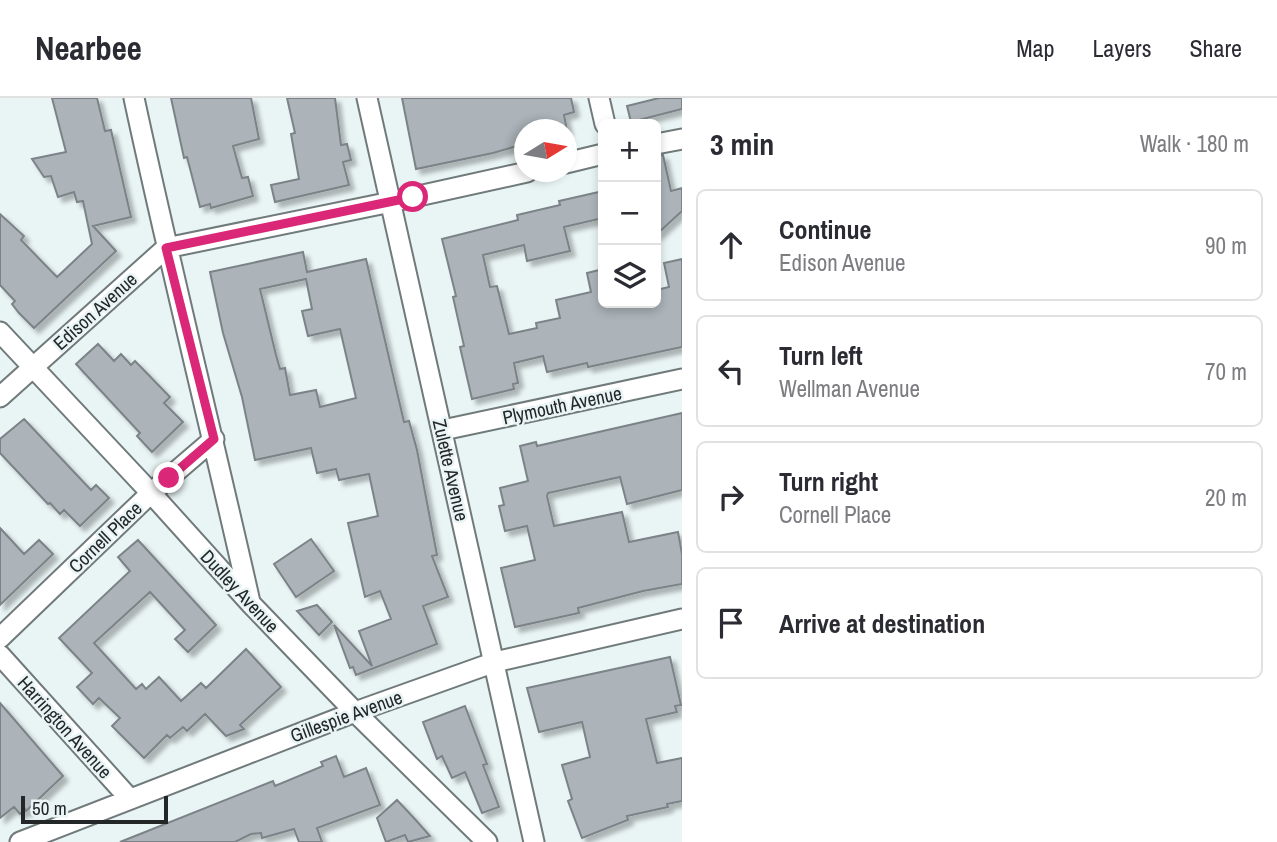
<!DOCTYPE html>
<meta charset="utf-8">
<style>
:root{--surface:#fff;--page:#f2f2f3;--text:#2b2b33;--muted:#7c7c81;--line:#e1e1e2}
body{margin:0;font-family:"Archivo Narrow",sans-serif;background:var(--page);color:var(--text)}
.controls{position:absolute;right:21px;top:21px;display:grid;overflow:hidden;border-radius:10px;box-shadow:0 4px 10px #0003}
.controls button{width:63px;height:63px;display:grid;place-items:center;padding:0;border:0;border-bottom:2px solid var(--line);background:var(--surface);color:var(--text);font:35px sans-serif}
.compass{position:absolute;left:514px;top:21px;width:63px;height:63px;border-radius:50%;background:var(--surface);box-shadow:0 4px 10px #0003;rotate:79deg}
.scale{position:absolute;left:21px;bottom:18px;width:147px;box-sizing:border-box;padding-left:7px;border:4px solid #242728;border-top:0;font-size:19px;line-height:24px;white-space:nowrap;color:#242728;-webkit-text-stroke:5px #e9f4f4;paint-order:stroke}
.stop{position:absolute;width:21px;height:21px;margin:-16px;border:5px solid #db2777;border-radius:50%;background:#fff}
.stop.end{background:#db2777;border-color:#fff;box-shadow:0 2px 7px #0008}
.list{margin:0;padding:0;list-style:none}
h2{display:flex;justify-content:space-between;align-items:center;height:91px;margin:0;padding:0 28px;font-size:30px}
h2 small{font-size:23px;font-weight:400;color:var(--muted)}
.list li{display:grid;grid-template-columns:46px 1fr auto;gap:21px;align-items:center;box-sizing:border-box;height:112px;margin:0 14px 14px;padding:0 14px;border:2px solid var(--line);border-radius:10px}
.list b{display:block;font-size:26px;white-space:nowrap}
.list p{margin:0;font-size:23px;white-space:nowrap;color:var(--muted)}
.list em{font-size:23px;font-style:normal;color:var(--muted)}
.icon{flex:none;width:38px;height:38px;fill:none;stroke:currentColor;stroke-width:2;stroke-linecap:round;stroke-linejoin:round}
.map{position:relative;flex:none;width:682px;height:744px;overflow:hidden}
header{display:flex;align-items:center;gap:42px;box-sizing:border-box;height:98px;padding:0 35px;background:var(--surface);border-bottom:2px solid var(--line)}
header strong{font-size:33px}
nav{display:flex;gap:38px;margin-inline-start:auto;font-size:24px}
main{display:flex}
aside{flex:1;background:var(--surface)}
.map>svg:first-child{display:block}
</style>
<header>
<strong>Nearbee</strong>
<nav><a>Map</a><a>Layers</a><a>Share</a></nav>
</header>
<main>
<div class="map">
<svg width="682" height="744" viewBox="0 0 682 744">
<defs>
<filter id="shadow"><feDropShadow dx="5" dy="5" stdDeviation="2" flood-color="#0004"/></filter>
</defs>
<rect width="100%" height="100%" fill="#e9f4f4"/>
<path fill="#acb4b9" stroke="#7c8388" stroke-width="2" fill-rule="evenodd" filter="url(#shadow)" d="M52 0H97L105 33 111 32 131 119 93 128 116 153 34 230 19 215 12 206 15 203 0 187V116L24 138 21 142 57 179 92 146 83 103 77 104 74 94 58 99 51 78 44 79 32 61 66 54Z
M171 0H251L259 41 233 48 242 80 248 79 253 98 211 110 210 106 200 109 187 59 184 60Z
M287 0H335L341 47 347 46 351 62 343 64 349 87 275 104 271 87 299 81 291 36 295 35Z
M402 0H571L574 14 564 17 567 32H524V46L493 55 416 71Z
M659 0H682V11L631 24 627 8Z
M663 57 671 93 682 90V113L656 137V58Z
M603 93V120L564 129 570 153 527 163 524 147 483 157 490 189 497 188 509 236 537 230 536 225 560 220 556 202 591 194 587 175 603 171V205H656V192L669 189 664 165 682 161V249L588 269 587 265 547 274 543 258 514 265 518 285 513 286 514 291 472 301 460 249 464 248 453 199 456 198 442 141 518 122 517 117 560 107 559 103Z
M303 154 307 174 366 161 404 324 409 323 417 352 437 457 432 458 448 499 423 508 437 546 356 577 353 569 350 570 334 527 372 568 359 533 391 521 380 493 365 499 348 425 378 418 369 376 339 382 336 371 317 375 311 350 255 362 242 299 223 235 210 174ZM306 181 312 211 302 213 308 238 340 231 356 300 320 309 316 292 290 297 285 270 280 271 276 257 260 191Z
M98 246 114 263 121 256 131 267 135 263 170 299 164 305 183 324 152 354 137 338 140 335 76 266Z
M682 315V392L627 406 620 379 548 395 547 398 554 428 622 414 629 444 678 434 682 456V486L643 493 578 510 579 515 515 529 501 470 535 462 527 428 505 433 499 408 504 407 500 390 528 383 520 348 536 344 537 348Z
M24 321 91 392 96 387 109 400 80 428 64 412 60 416 50 405 48 406 0 355V341Z
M0 430 24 456 39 442 53 456 0 507Z
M311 441 334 473 296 499 274 466Z
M138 442 216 527 188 554 175 541 185 532 150 494 94 545 136 591 142 586 146 591 159 579 181 603 201 585 206 590 246 551 281 589 240 627 244 631 226 638 205 616 187 633 183 629 170 640 167 637 144 660 112 628 120 620 99 600 93 606 77 589 92 575 59 540 130 473 118 459Z
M317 507 332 524 319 537 297 513Z
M670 559 681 607 675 608 677 614 646 621 657 665 682 660V703L667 706 668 709 627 718 628 722 582 740 568 703 572 701 562 667 590 659 582 624 539 634 527 590Z
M0 605 63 678 26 713 25 711 20 716 14 709 0 720Z
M465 608 487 666 483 667 499 709 482 715 465 674 452 680 442 658 437 661 423 624Z
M336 658 344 679 366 670 380 707 317 730 322 744H299L294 731 262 740 261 735 251 736 235 744H120L273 683 275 688 323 668 321 664Z
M397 702 413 719 430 738 408 744 405 737 386 744 377 720Z"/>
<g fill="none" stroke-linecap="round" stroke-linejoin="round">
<defs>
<path id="minor" d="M134 0C170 168 212 335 250 504
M367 0 534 744
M599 0 605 26
M656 46 682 41
M566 65 603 56
M0 234 151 395 251 506 355 614 487 744
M0 299 166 150 391 104 527 74
M443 332 682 281
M0 540 151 395 214 341
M0 557 129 700
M20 744 355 614 495 564 682 521"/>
</defs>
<use href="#minor" stroke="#717a7a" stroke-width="23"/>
<use href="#minor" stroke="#fff" stroke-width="19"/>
</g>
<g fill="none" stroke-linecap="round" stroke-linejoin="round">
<path stroke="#db2777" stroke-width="9" d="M169 380 214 341 166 150 413 99"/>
</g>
<g text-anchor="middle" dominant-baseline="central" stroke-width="5" stroke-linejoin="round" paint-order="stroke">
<g font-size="19" fill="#242728" stroke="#e9f4f4">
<text transform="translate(95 213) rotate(-42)">Edison Avenue</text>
<text transform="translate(562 307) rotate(-12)">Plymouth Avenue</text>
<text transform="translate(451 372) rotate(77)">Zulette Avenue</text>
<text transform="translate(105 439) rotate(-44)">Cornell Place</text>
<text transform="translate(240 493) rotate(47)">Dudley Avenue</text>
<text transform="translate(346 618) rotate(-20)">Gillespie Avenue</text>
<text transform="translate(65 629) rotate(48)">Harrington Avenue</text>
</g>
</g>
</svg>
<div class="controls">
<button>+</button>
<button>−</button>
<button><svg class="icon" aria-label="layers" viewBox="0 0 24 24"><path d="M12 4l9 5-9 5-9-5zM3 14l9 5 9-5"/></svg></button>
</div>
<svg class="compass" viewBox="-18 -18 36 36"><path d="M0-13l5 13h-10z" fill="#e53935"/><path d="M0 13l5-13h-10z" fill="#7c7c81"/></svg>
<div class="scale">50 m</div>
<div class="stop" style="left:413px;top:99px"></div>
<div class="stop end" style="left:169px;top:380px"></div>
</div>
<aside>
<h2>3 min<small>Walk · 180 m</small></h2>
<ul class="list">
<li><svg class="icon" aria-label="ahead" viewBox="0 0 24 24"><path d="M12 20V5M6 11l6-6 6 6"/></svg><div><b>Continue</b><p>Edison Avenue</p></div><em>90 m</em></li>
<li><svg class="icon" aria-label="left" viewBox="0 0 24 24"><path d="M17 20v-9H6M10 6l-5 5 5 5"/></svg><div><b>Turn left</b><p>Wellman Avenue</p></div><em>70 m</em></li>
<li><svg class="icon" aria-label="right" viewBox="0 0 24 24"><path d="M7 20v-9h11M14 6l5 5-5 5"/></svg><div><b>Turn right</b><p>Cornell Place</p></div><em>20 m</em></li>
<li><svg class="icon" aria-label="arrive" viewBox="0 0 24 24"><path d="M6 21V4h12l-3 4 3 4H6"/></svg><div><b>Arrive at destination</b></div></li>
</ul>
</aside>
</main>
